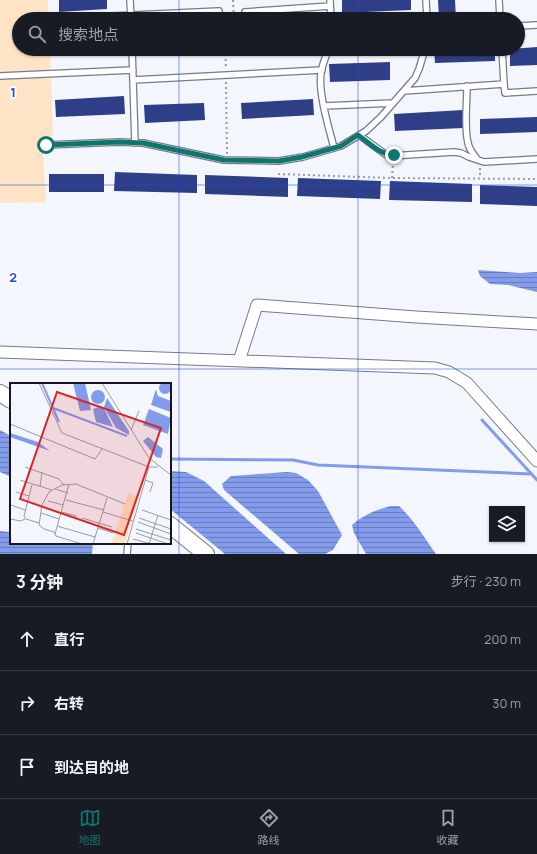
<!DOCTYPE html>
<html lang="zh">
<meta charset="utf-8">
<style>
:root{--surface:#171b24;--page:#20242c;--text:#f1f3f6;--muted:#9ea1a6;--line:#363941;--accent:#0f766e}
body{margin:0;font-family:Manrope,"Noto Sans SC",sans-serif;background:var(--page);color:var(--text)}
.controls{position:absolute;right:12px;bottom:12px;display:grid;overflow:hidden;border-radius:0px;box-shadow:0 1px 3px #0004}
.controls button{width:36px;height:36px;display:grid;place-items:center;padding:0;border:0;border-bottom:1px solid var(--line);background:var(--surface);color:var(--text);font:20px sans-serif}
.stop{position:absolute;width:12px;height:12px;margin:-9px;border:3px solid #0f766e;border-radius:50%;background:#fff}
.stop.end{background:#0f766e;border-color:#fff;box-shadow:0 1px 4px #0008}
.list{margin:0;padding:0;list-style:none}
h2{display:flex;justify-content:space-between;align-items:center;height:52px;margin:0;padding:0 16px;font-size:17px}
h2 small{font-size:13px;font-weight:400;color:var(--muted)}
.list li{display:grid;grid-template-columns:26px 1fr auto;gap:12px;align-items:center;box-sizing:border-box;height:64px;padding:0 16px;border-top:1px solid var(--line)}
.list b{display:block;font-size:15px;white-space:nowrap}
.list em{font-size:13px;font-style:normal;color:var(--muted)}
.icon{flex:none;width:22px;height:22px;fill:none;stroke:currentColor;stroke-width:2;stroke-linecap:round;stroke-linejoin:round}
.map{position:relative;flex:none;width:537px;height:554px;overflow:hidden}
.search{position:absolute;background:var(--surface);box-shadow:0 1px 3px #0004;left:12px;right:12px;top:12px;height:44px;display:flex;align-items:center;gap:10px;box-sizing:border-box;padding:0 14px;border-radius:22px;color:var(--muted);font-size:15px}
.sheet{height:244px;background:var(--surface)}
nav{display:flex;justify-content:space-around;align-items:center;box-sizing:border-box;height:56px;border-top:1px solid var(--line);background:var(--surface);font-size:11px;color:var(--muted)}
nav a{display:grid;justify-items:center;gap:2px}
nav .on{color:var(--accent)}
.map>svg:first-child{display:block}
</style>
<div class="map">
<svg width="537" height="554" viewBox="0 0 537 554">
<defs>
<pattern id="water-rules" width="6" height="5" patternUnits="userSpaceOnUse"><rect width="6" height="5" fill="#829beb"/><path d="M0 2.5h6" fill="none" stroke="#697dbe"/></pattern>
</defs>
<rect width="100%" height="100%" fill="#f4f6fd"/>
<path fill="#fee3c6" d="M0 0H48L49 19H19V49H50L53 136 42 137 46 202 0 203Z"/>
<path fill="url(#water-rules)" d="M478 270 520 273 537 272V292L508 285 490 284 480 276Z
M0 430 11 436V477L0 472Z
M170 471 186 472 204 481 286 554H225L170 509Z
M287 472 296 473 308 480 318 491 342 535 333 550 325 554H299L224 490 222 484 231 476Z
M390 506H399C414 520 424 537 436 554H366L354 533 352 525C363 515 376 510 390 506Z
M0 531 11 532V543H93L92 554H0Z"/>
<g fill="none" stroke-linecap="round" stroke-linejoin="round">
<path stroke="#829beb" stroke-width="3" d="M482 420 537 480
M170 459 293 460 318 465 531 474"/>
</g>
<path fill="#2e3f87" d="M59 0H107V9L59 12Z
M342 0H411V10L342 13Z
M438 0H455L456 19H439Z
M537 47V65L510 66V49Z
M146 49H218L219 51 147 55Z
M434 49H495V61L435 63Z
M390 62V80L330 82 329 64Z
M124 96 125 114 56 117 55 100Z
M313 99 314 115 242 119 241 103Z
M204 103 205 120 145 123 144 105Z
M463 110 464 128 395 131 394 114Z
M537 117V132L480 134V119Z
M115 172 197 175V193L114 191Z
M49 174H104V192H49Z
M205 175 288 178V197L205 194Z
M298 178 381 181 380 199 297 196Z
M390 181 472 184V202L389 200Z
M480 185 537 187V206L480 204Z"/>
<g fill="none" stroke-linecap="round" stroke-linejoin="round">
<defs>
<path id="service" d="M130 0 131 18
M330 0 331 19
M426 0 427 19
M499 0 500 19
M245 12 330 6
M70 18 219 11
M518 26 537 25
M132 49 135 143
M328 49C326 57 322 65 321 73 318 93 329 128 334 148
M502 49 504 84
M0 76 133 70
M133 80 322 70
M467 86C467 104 464 127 468 143 469 149 473 154 477 159
M404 91 504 84 505 93 537 91
M324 106 393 103
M359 135 385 154 391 156 454 152 461 153 469 157 484 162 537 159
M46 145 119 142 143 143 224 160 279 161 303 157 341 146 366 131 381 117 415 78 419 69 425 49
M127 554 128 543"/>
<path id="minor" d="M0 352 435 368 449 372 467 383 537 461
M239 361 257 305 416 317 537 324"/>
<path id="secondary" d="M0 393 11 400
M170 525 206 554"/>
</defs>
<use href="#service" stroke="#767b89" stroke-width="8"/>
<use href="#minor" stroke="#767b89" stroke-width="13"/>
<use href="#secondary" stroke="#767b89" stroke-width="18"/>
<path stroke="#999ba2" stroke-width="2" stroke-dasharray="2 3" stroke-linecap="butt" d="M233 0 234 19
M225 49 226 68
M226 82 227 154
M480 168V178
M278 174 392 178 537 179
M392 178 393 162"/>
<use href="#service" stroke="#fff" stroke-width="5.5"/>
<use href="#minor" stroke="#fff" stroke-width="11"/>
<use href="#secondary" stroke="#fff" stroke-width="16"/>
</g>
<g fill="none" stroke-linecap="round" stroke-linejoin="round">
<path stroke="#0f766e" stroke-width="5" d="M46 145 119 142 143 143 224 160 279 161 302 157 341 146 358 135C368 142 382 156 394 155"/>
</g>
<path fill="none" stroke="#1d4ed8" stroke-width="1" stroke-opacity="0.55" d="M179 0V19M358 0V19M179 49V554M358 49V554M0 185H537M0 369H537"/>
<g transform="translate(10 383)">
<rect width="161" height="161" fill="#f4f6fd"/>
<path d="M118 110 129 113 115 161H101Z" fill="#fee3c6"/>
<path d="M149 5a6 6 0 1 1 12 0a6 6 0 1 1-12 0ZM63 0H75L81 27 70 28ZM146 6 148 13 161 18V29L141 22ZM81 14a7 7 0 1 1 14 0a7 7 0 1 1-14 0ZM97 15 119 48V52L106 45 94 24ZM91 23 95 27 103 44 86 39 83 26ZM139 26 161 35 158 51 133 42ZM0 50 28 59 40 68 0 54ZM138 54 153 66 151 75 146 74 133 58Z" fill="#829beb"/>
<path fill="none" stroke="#829beb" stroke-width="2" d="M32 0 49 39M43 25 117 53"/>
<path fill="none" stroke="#9b9da3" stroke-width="1" d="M29 0 52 50 139 84H148M92 0 139 75 161 92M0 41 85 76 92 66M121 47 129 28M15 84 49 96 54 102M10 97 42 107M135 97 143 100 140 109M22 102 14 133 16 136 29 140M30 104 32 89M45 106 58 110M6 109 19 113M56 117 94 127M38 118 53 122M1 122 15 127M132 127 161 137M51 129 67 133M93 129 123 138M31 130 49 136M72 135 102 144M129 135 161 146M0 136 11 138 15 136M128 139 161 151M47 143 85 154M88 145 103 150M126 146 161 157M126 150 158 161M45 151 59 101M123 156 141 161M72 161 46 153 44 149 34 146 29 142 32 122 39 109 52 102 66 101 115 121M83 161 97 115M117 161 139 84M139 161 148 132"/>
<path fill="#d62828" fill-opacity="0.15" stroke="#d62828" stroke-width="2" d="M47 9 151 45 114 152 10 116Z"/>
<rect width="161" height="161" fill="none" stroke="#15171d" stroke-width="2"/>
</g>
<g font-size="13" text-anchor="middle" font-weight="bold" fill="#1d4ed8" stroke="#fff" stroke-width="4" stroke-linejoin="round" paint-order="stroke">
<text x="13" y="97">1</text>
<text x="13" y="282">2</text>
</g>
</svg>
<div class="controls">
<button><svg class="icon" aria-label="layers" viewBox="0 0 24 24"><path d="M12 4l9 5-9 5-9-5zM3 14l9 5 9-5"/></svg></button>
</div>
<div class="stop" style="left:46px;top:145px"></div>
<div class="stop end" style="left:394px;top:155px"></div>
<div class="search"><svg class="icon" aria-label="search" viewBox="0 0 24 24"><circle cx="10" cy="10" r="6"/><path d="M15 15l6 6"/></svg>搜索地点</div>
</div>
<section class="sheet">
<h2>3 分钟<small>步行 · 230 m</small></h2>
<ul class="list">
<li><svg class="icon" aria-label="ahead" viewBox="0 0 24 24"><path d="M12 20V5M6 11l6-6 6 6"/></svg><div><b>直行</b></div><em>200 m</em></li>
<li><svg class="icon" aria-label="right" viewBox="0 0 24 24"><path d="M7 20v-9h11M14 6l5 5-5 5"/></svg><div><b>右转</b></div><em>30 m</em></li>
<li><svg class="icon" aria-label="arrive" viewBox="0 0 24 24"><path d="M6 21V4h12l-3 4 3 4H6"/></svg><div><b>到达目的地</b></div></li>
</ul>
</section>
<nav>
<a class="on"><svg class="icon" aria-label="map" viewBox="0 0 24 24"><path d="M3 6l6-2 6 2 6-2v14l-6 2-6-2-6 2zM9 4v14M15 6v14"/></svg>地图</a>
<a><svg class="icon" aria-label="directions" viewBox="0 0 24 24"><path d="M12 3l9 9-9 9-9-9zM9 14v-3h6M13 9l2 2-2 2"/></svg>路线</a>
<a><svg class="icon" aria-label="saved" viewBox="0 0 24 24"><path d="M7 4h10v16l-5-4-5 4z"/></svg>收藏</a>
</nav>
